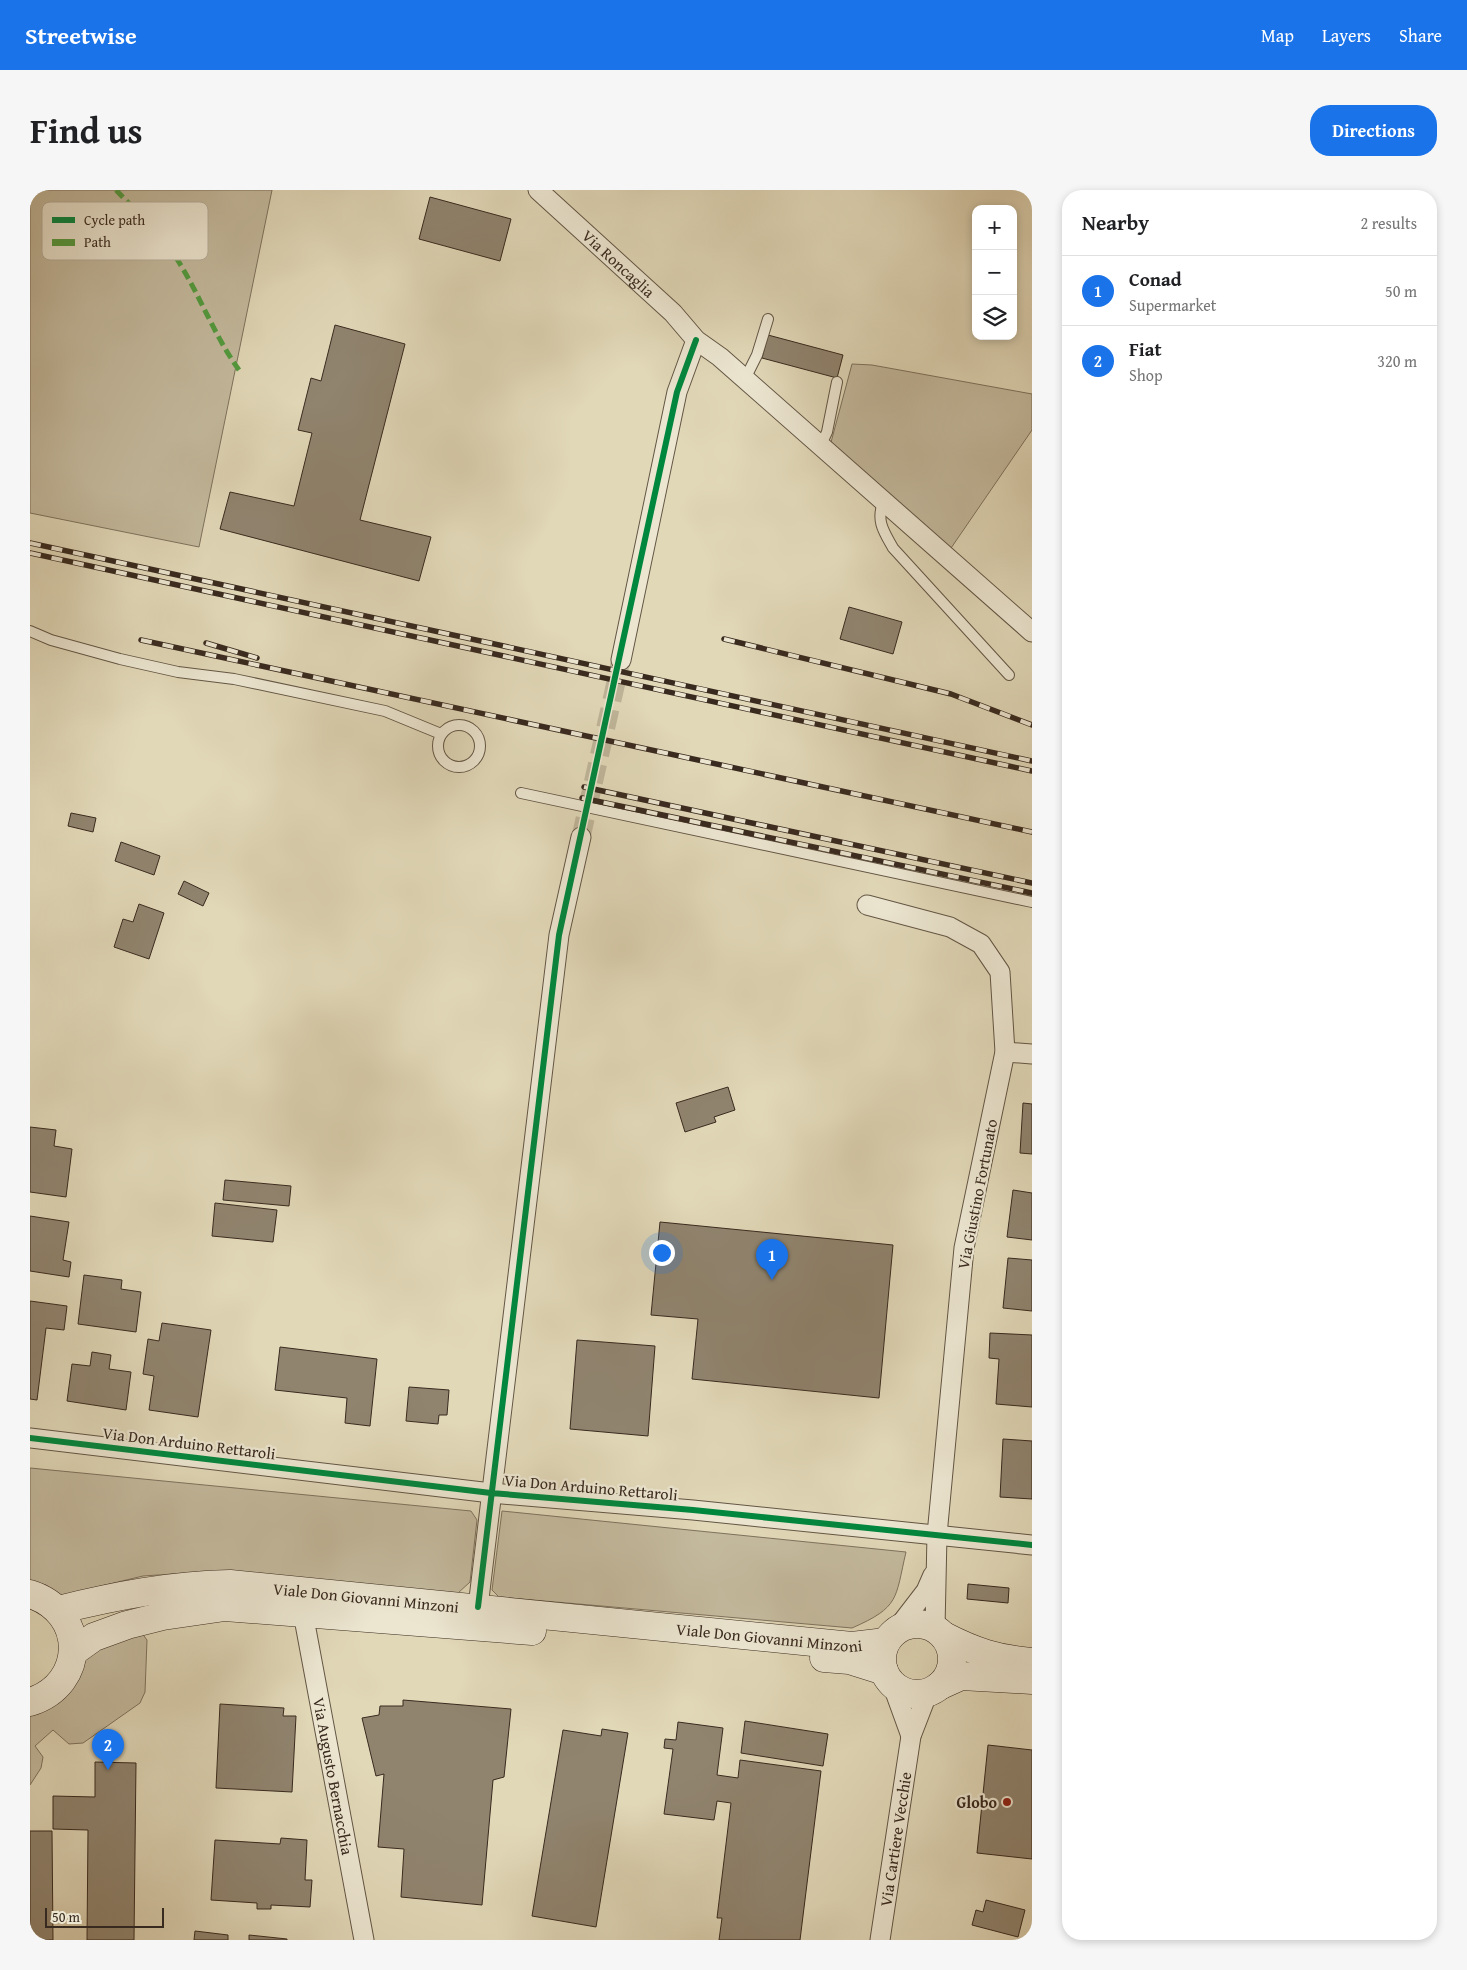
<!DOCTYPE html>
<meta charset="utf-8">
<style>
:root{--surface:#fff;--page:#f6f6f6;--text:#202124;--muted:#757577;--line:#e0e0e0;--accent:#1a73e8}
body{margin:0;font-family:"Gentium Book Plus",serif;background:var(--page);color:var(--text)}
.controls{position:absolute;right:15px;top:15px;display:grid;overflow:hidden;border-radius:10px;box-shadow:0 2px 8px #0003}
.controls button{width:45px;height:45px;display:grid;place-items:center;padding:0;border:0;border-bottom:1px solid var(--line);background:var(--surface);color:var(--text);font:25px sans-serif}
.scale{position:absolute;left:15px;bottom:12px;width:119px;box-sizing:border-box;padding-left:5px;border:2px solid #392a1f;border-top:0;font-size:14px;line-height:18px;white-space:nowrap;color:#392a1f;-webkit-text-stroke:4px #ece6d1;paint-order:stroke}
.you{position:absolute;left:631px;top:1062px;width:18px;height:18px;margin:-12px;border:4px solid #fff;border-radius:50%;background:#1a73e8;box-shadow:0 0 0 8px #1a73e833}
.badge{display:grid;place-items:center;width:32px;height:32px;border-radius:50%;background:var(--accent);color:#fff;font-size:16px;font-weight:700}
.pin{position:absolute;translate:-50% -41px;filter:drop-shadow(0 1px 2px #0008)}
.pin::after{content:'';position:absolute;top:26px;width:18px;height:15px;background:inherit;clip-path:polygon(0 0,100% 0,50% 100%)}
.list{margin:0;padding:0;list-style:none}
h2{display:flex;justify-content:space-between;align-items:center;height:65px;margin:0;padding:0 20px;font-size:21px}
h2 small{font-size:16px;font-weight:400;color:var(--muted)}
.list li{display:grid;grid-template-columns:32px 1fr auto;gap:15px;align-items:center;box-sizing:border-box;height:70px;padding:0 20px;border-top:1px solid var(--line)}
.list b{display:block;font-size:19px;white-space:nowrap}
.list p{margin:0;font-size:16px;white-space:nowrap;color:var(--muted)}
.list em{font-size:16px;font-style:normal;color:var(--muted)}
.icon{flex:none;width:28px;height:28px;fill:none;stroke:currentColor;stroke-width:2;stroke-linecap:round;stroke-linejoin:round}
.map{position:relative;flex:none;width:1002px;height:1750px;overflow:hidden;border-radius:20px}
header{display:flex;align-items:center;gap:30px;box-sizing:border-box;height:70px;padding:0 25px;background:var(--accent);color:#fff}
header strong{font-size:24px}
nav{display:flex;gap:28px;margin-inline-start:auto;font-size:18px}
.intro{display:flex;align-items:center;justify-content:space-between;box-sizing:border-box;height:120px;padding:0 30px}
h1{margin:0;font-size:35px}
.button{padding:12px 22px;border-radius:20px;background:var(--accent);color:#fff;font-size:18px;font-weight:700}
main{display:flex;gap:30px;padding:0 30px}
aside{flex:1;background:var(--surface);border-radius:20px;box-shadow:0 2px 8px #0003}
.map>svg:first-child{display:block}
</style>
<header>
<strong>Streetwise</strong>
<nav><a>Map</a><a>Layers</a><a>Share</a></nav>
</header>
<div class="intro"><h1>Find us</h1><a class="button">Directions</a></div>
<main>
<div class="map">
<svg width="1002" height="1750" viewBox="0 0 1002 1750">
<rect width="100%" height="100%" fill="#e1d8b8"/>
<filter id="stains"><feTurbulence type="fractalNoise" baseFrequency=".004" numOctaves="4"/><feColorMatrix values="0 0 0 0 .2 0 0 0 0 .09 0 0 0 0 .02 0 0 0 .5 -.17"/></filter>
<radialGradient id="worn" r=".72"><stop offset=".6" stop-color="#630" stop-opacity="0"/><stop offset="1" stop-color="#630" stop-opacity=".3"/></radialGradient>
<path fill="#c4ba9e" stroke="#7e725e" d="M0 0H242L169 357 0 323Z
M822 174 842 175 1002 204V240L919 361 800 256Z
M0 1278 441 1321 447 1330 440 1392 428 1403 187 1381 113 1386 29 1406 16 1395 0 1391Z
M472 1321 876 1362C865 1409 870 1417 822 1438L469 1407 462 1400Z
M111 1442 117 1450 115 1502 110 1513 53 1553 39 1554 23 1540 5 1556 13 1567 11 1578 0 1595V1518L48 1464Z"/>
<path fill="#90846f" stroke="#392a1f" d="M400 7 481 29 470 71 389 49Z
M305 135 375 154 330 330 401 347 389 391 190 339 200 302 264 316 282 243 268 240 281 188 291 191Z
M738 145 813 165 807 188 732 168Z
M819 417 872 432 863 464 810 449Z
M41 623 66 628 63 642 38 636Z
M91 652 130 666 124 685 85 671Z
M154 691 179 703 173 716 148 704Z
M109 714 134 723 119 769 84 757 93 729 103 732Z
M698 897 705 920 684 927 686 932 655 942 646 913Z
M993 913 1002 914V964L990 963Z
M0 937 26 940 24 956 42 959 36 1007 0 1002Z
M195 990 261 996 259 1016 193 1010Z
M983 1000 1002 1003V1050L977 1047Z
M185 1013 247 1020 243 1052 182 1046Z
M0 1026 39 1032 33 1070 41 1072 39 1087 0 1081Z
M630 1032 863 1055 849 1208 662 1189 668 1129 621 1125Z
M978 1068 1002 1070V1121L973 1118Z
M54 1085 92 1090 91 1099 111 1102 106 1142 48 1134Z
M0 1111 37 1116 34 1140 16 1138 7 1210 0 1209Z
M132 1133 181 1140 168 1227 119 1220 124 1186 113 1184 118 1149 129 1151Z
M960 1143 1002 1145V1217L966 1214 969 1169 959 1168Z
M547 1150 625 1156 618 1246 540 1239Z
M250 1157 347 1169 340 1236 315 1233 317 1208 245 1200Z
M62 1162 81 1165 79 1179 101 1182 96 1220 37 1211 42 1174 60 1176Z
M379 1197 419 1200 417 1225H409L408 1234 376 1231Z
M973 1249 1002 1251V1309L970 1307Z
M938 1394 979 1398 978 1413 937 1409Z
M373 1510 481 1519 474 1587 463 1590 452 1715 371 1707 374 1659 348 1657 354 1584 346 1586 332 1528 349 1525 350 1516H373Z
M190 1514 254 1518 253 1526H266L262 1602 186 1598Z
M715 1531 798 1544 793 1576 711 1563Z
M648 1532 693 1538 687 1585 708 1588 710 1570 791 1581 770 1750H689L692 1728H687L701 1613 687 1611 684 1630 634 1624 643 1559 634 1558 635 1549 646 1550Z
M572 1539 598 1543 566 1737 502 1726 533 1540 571 1546Z
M958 1555 1002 1560V1669L947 1663Z
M65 1572 106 1573 104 1750H57L58 1640 23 1639V1606L65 1607Z
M0 1641H22L23 1750H0Z
M251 1648 277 1650 275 1690H282L280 1717 241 1715V1719H227V1713L181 1710 185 1650 250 1654Z
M956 1710 995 1720 988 1747 942 1735 946 1720 953 1722Z
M165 1741 198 1745V1750H164Z
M219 1745 257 1749V1750H219Z"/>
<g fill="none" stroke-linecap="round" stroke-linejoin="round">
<path stroke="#bfb599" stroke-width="19" stroke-dasharray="19 9" stroke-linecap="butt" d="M551 647 591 470"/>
<defs>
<path id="service" d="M715 189 727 165 738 129
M790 257 797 242 807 192
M853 313C846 331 854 342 863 358L979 485
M0 441 21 450 90 469 148 482 204 489 355 521 411 544
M408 556a21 21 0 1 1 42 0a21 21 0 1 1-42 0Z
M491 603 1002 712"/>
<g id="minor">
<path id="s1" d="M508 0 643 123 666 150 690 167 1002 442"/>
<path d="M591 470 647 202 666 150"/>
<path d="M837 715 920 737 951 754 970 782 975 862 934 1058 907 1345 905 1438"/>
<path d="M975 862 1002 864"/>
<path d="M0 1248 461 1303 663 1320 1002 1355"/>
<path d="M448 1417 529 745 551 647"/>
<path id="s2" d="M273 1423 334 1750"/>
<path d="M866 1440 896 1401 903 1385"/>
<path d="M861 1491 881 1546"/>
<path id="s3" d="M850 1750 881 1546 898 1502"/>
</g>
<g id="secondary">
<path d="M0 1404C57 1422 57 1494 0 1512"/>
<path id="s4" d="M28 1420C85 1406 141 1395 200 1394L822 1456 856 1452"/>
<circle cx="887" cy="1469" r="35"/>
<path d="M914 1446C945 1462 967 1469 1002 1472"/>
<path d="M43 1462 64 1447 97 1435 133 1426 195 1417 502 1441"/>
<path d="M794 1468 819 1470 854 1481"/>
<path d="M909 1496 931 1486 1002 1490"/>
</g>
</defs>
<use href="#service" stroke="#635645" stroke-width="12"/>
<use href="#minor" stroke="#635645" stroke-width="21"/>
<use href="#secondary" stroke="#392a1f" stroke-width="29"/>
<use href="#service" stroke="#ece6d1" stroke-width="10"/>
<use href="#minor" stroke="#ece6d1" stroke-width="19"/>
<use href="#secondary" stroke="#ece6d1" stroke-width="28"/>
<defs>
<path id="rail" d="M0 353 1002 571
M0 363 1002 581
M694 449 921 504 1002 535
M111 450 1002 642
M176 453 227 468
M554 597 1002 693
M552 608 1002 703"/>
</defs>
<use href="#rail" stroke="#392a1f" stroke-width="5.5"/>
<use href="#rail" stroke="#ece6d1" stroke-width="4" stroke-dasharray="11" stroke-linecap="butt"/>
<path stroke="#529c3f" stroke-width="5" stroke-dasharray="10 5" stroke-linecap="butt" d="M86 0C110 25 136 49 153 79 173 113 186 148 209 180"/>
<defs>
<path id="cycleway" d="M0 1248 461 1303 663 1320 1002 1355
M448 1417 529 745 647 202 666 150"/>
</defs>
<use href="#cycleway" stroke="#ece6d1" stroke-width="9"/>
<use href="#cycleway" stroke="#00873e" stroke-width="6"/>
</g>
<circle fill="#8f2418" stroke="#ece6d1" stroke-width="2" cx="977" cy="1612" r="5"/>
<g text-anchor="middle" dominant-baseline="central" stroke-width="4.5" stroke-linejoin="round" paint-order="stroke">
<g font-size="16" fill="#392a1f" stroke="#ece6d1">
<text stroke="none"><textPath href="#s1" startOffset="109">Via Roncaglia</textPath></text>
<text transform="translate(947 1004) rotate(-79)">Via Giustino Fortunato</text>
<text transform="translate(159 1253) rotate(7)">Via Don Arduino Rettaroli</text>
<text transform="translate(561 1297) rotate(5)">Via Don Arduino Rettaroli</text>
<text stroke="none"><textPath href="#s4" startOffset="311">Viale Don Giovanni Minzoni</textPath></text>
<text stroke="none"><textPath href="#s4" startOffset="716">Viale Don Giovanni Minzoni</textPath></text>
<text stroke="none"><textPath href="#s2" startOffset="166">Via Augusto Bernacchia</textPath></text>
<text stroke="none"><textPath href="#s3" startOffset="102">Via Cartiere Vecchie</textPath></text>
</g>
<g font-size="16" font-weight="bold" fill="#392a1f" stroke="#ece6d1" text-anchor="end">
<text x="967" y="1612">Globo</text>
</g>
</g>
<rect x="12" y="12" width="166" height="58" rx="8" fill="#ece6d1" stroke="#b6ae9c" stroke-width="1"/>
<rect x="22" y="27" width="23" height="6" fill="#00873e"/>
<rect x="22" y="49" width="23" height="7" fill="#529c3f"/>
<g font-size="14" fill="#392a1f">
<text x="54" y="35">Cycle path</text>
<text x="54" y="57">Path</text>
</g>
<rect width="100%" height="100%" filter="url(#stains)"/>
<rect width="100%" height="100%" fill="url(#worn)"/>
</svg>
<div class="controls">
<button>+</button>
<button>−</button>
<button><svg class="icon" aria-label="layers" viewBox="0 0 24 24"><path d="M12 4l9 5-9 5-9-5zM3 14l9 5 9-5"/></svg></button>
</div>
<div class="scale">50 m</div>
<div class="you"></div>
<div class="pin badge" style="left:742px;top:1090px">1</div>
<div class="pin badge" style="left:78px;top:1580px">2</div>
</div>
<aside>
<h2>Nearby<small>2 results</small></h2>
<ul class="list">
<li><span class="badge">1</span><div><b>Conad</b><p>Supermarket</p></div><em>50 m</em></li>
<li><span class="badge">2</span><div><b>Fiat</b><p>Shop</p></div><em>320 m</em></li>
</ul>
</aside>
</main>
